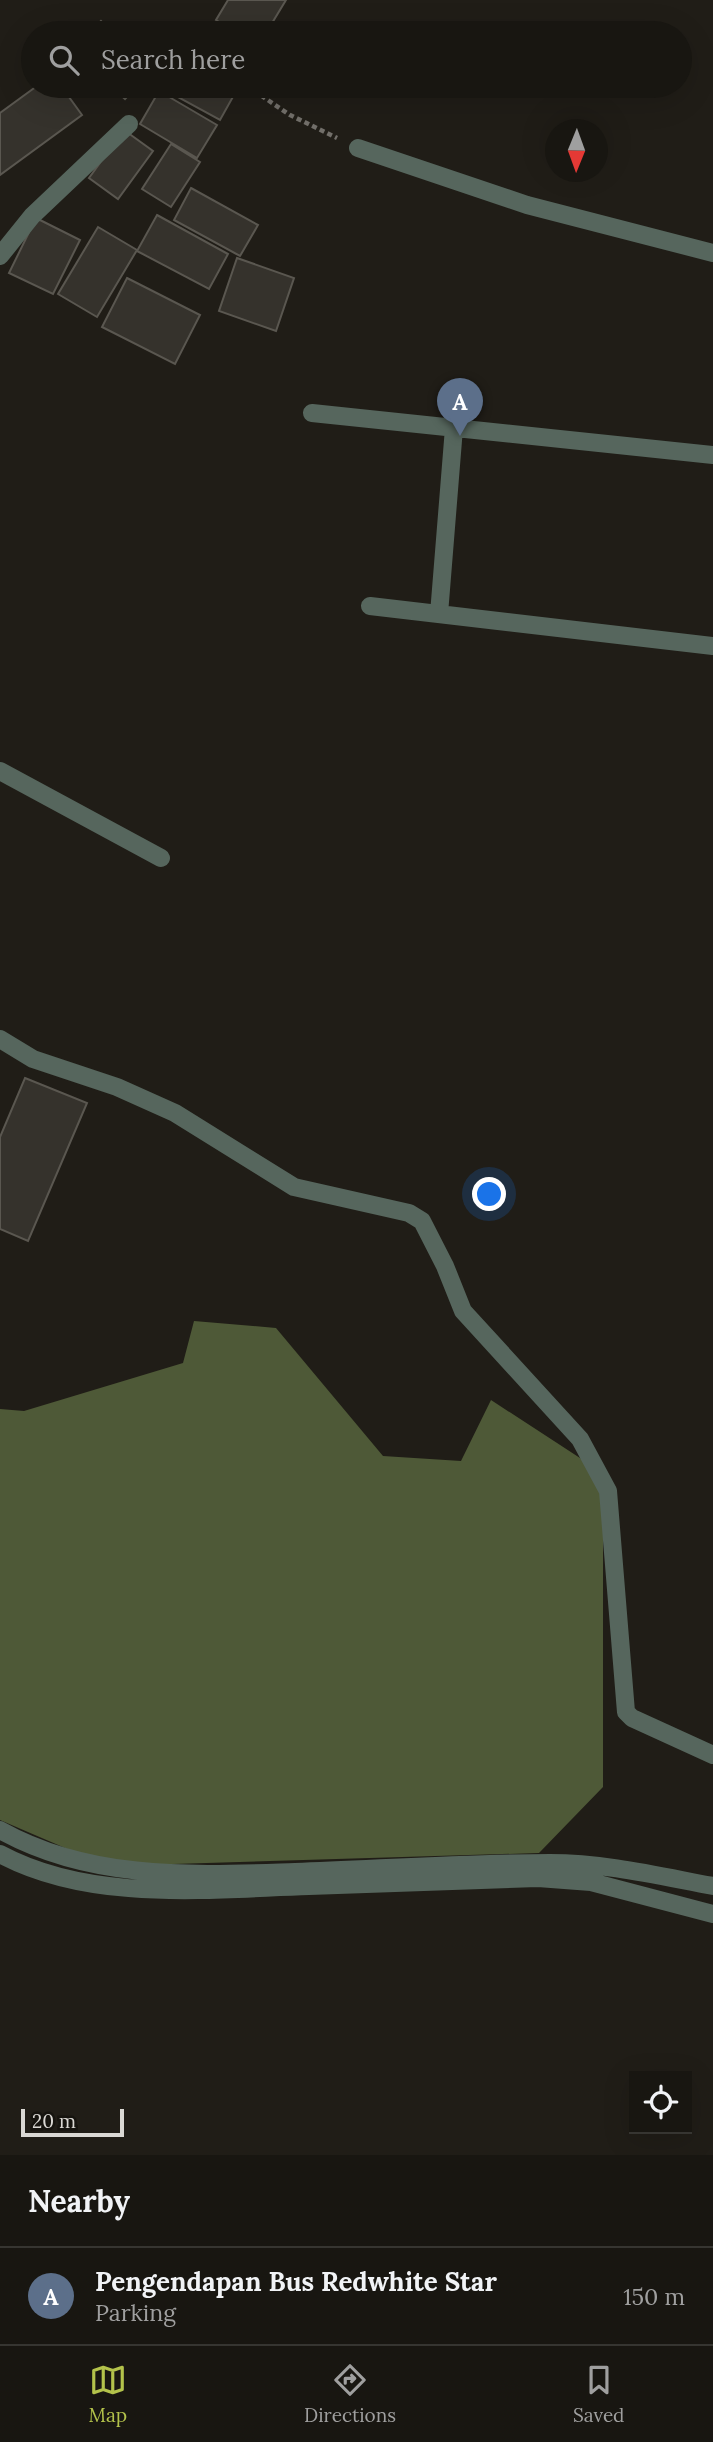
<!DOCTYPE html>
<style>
:root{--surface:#181611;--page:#25231f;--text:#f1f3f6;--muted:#9f9f9f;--line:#363531;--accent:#b3c24b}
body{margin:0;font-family:Lora,serif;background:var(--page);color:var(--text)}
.controls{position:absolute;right:21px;bottom:21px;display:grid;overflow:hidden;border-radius:0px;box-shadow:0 7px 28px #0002}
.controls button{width:63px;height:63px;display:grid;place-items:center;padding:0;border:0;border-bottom:2px solid var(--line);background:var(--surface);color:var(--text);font:35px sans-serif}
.compass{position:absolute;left:545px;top:119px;width:63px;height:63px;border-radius:50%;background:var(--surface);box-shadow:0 7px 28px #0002;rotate:181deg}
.scale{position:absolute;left:21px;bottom:18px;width:103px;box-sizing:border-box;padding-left:7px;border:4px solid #dad8d4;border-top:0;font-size:19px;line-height:24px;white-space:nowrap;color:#dad8d4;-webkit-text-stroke:5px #16140f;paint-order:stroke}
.you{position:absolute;left:490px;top:1195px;width:24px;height:24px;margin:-18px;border:5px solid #fff;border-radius:50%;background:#1a73e8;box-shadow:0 0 0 10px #1a73e833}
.badge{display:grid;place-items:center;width:46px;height:46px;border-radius:50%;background:var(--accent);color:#fff;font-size:23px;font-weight:700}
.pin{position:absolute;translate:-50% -58px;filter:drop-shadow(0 2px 4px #0008)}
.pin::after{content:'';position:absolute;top:37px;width:24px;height:21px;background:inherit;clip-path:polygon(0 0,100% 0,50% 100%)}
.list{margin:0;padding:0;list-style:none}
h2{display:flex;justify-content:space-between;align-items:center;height:91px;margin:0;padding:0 28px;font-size:30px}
h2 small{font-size:23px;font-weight:400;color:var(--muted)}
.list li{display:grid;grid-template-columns:46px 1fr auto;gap:21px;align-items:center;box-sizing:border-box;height:98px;padding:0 28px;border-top:2px solid var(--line)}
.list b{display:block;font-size:26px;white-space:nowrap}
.list p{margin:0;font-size:23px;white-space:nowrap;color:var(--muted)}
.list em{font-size:23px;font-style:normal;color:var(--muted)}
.icon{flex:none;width:38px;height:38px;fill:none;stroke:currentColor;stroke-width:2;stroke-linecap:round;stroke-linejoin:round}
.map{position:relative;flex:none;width:713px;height:2155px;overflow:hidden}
.search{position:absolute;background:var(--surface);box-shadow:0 7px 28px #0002;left:21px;right:21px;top:21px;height:77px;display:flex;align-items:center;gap:18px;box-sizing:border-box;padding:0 24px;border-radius:38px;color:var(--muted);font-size:26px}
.sheet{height:189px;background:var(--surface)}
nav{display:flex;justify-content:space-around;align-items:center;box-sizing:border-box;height:98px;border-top:2px solid var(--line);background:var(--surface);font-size:19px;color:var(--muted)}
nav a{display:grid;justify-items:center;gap:4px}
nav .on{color:var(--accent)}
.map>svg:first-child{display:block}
</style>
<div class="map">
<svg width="713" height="2155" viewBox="0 0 713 2155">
<rect width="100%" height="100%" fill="#201d17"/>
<path fill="#4e5937" d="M194 1321 276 1328 383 1456 461 1461 491 1400 603 1473V1787L539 1853 107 1866 0 1820V1409L24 1411 183 1363Z"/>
<path fill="#35322c" stroke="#5a5750" stroke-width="2" d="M228 0H286L266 33H238L216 20Z
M101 21 114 33H89Z
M37 86H61L82 115 0 175V113Z
M111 86H137L125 99Z
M165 86H239L220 120 163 89Z
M159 91 217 125 197 158 140 124Z
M124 130 153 151 118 199 89 178Z
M171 144 200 162 171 207 142 189Z
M191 188 258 225 240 256 174 220Z
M157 215 228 254 209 289 137 251Z
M36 218 80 240 53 294 9 273Z
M98 227 137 250 97 317 58 294Z
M237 258 294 278 276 331 219 311Z
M127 278 200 315 175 364 102 327Z
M25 1078 87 1103 28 1241 0 1229V1137Z"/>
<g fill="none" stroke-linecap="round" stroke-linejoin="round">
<path stroke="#726f6a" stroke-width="4.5" stroke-dasharray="5 3.5" stroke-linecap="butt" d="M247 86 290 115 337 138"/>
<path stroke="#56665d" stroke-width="18" d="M358 148 527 205 713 253
M0 256 32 216 129 124
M312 413 713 455
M370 606 713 646
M439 614 454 428
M0 771 161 858
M0 1039 33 1059 117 1087 175 1113 294 1187 409 1213 422 1221 445 1266 463 1311 580 1439 608 1491 626 1712 632 1718 713 1755
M0 1830C91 1881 194 1875 295 1872 380 1869 465 1863 550 1863 605 1863 659 1876 713 1886
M0 1854C91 1903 210 1889 309 1886 386 1883 462 1881 538 1878L591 1882 713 1914"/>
</g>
</svg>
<div class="controls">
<button><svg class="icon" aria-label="locate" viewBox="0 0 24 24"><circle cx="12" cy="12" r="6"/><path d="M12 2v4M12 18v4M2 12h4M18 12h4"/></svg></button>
</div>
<svg class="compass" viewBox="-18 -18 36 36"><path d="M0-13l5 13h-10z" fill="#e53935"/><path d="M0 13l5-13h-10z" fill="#9f9f9f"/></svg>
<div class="scale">20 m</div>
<div class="you"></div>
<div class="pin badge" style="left:460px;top:436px;background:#5c6f8a">A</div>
<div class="search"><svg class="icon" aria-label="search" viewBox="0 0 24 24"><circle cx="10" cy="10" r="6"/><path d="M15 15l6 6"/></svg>Search here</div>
</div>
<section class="sheet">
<h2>Nearby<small></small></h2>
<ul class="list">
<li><span class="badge" style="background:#5c6f8a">A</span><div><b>Pengendapan Bus Redwhite Star</b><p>Parking</p></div><em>150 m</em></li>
</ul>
</section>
<nav>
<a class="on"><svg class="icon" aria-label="map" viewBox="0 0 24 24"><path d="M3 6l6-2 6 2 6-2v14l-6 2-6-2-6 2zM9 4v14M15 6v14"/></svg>Map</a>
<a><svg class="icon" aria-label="directions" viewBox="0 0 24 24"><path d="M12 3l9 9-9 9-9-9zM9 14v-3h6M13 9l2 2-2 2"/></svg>Directions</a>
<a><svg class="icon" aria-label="saved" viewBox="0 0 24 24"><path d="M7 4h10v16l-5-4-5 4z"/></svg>Saved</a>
</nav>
